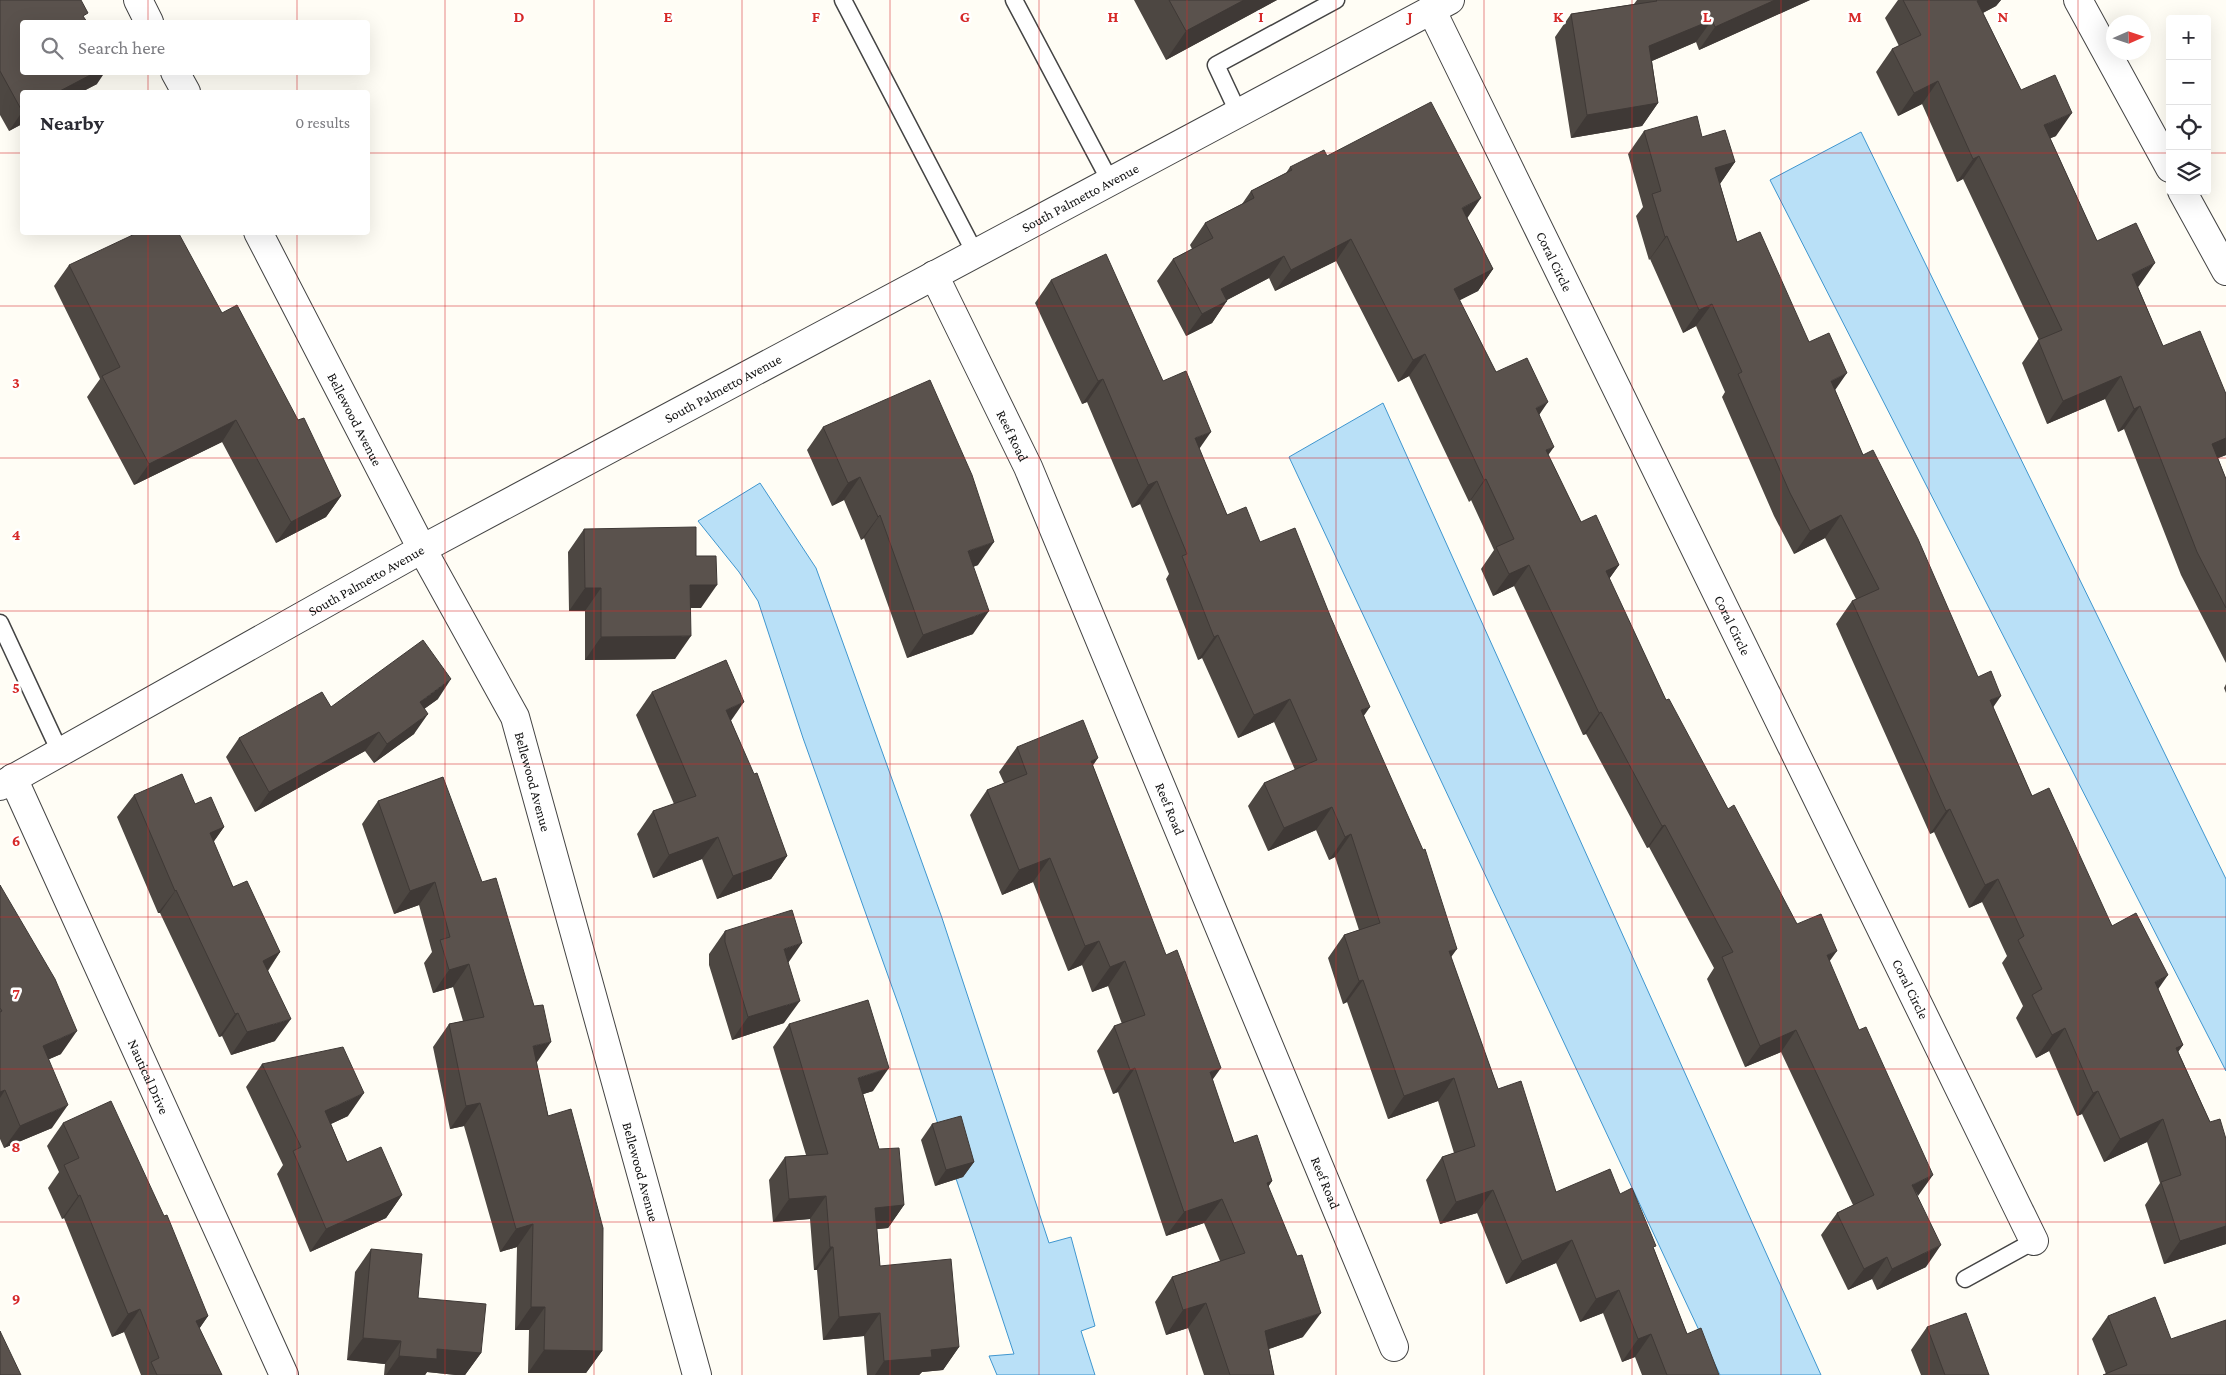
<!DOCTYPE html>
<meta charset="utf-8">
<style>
:root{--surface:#fff;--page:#f7f7f7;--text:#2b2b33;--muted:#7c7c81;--line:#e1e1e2}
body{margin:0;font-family:"Crimson Pro",serif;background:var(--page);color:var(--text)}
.controls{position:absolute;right:15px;top:15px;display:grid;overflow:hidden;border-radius:5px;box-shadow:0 5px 20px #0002}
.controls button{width:45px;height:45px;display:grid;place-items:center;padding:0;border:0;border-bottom:1px solid var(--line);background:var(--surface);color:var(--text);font:25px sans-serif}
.compass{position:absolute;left:2106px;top:15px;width:45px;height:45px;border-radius:50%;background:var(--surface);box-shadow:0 5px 20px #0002;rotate:87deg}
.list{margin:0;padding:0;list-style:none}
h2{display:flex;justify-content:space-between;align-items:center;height:65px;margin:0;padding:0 20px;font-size:21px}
h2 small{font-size:16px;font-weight:400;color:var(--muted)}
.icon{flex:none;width:28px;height:28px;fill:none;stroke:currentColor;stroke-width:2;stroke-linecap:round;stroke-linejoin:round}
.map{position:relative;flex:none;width:2226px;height:1375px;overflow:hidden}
.search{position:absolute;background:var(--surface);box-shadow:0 5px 20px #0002;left:20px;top:20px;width:350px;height:55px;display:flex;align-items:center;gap:12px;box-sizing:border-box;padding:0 18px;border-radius:5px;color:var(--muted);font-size:19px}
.panel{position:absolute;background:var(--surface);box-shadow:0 5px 20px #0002;left:20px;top:90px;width:350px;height:145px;border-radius:5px}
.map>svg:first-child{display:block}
</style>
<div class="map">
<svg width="2226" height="1375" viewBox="0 0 2226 1375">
<rect width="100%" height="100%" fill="#fffdf5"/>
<path fill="#b9e0f7" stroke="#3f96cf" d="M1861 132 2226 879V1071L1770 180Z
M1383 403 1821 1375H1720L1289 457Z
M760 483 816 568 942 918 1049 1243 1071 1237 1095 1326 1081 1331 1095 1375H997L989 1356 1014 1354 901 1012 803 738 758 601 739 572 698 521Z"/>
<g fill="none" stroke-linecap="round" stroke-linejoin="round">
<defs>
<path id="service" d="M843 0 975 253
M1014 0 1110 181
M1238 112 1216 65 1336 0
M0 623 60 752
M1965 1279 2034 1241"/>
<g id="minor">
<path d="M138 0 149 22"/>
<path d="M2078 0 2170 168"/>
<path id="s1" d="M1431 9 2034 1241"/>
<path d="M175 72 186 92"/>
<path d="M2182 191 2226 271"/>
<path id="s2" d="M258 232 422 549 515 717 697 1375"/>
<path id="s3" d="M934 275 1028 467 1394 1347"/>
<path id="s4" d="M13 778 284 1375"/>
</g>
<g id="tertiary">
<path id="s5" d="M0 786 422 549 1450 0"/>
</g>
</defs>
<use href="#service" stroke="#444" stroke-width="19"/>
<use href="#minor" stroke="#444" stroke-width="30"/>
<use href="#tertiary" stroke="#444" stroke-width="30"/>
<use href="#service" stroke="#fff" stroke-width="16"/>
<use href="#minor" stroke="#fff" stroke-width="28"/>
<use href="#tertiary" stroke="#fff" stroke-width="28"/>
</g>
<path fill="#4d4742" d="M0 0 84 18 97 84 9 131 0 115Z
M1134 0H1277L1166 60Z
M1637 0H1810L1699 50 1696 42 1652 61 1658 103 1642 126 1571 138 1555 37 1571 14 1634 4Z
M1898 0H2001L1996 6 1983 13 2021 90 2056 136 2050 138 2097 241 2139 286 2138 287 2163 346 2226 394V455L2218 458 2226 479V663L2181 575 2124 429 2118 432 2105 399 2047 424 2022 363 2038 340H2039L1963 179 1957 182 1922 104 1898 116 1876 72 1892 49 1899 46 1885 18Z
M1644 131 1702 137 1735 162 1720 184 1737 242 1809 342 1835 390 1863 455 1993 707 2032 796 2112 926 2158 989 2183 1045 2178 1051 2210 1122 2226 1139V1244L2164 1264 2145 1205 2160 1183 2147 1142 2104 1162 2082 1114 2077 1116 2049 1051 2036 1058 2016 1018 2023 1006 2002 963 2007 956 1982 902 1969 908 1934 832 1930 834 1836 624 1852 601 1856 599 1825 538 1794 554 1774 516 1722 397 1725 392 1696 326 1683 333 1650 259 1649 260 1636 216 1643 207 1628 154Z
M1327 156 1467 218 1493 269 1478 291 1459 300 1496 372 1539 415 1548 455 1581 522 1619 565 1609 579 1666 700 1728 809 1797 924 1829 961 1918 1197 1926 1267 1877 1290 1872 1279 1848 1290 1821 1235 1837 1213 1853 1205 1781 1052 1745 1067 1707 979 1714 968 1649 847 1647 848 1586 734 1583 735 1514 586 1493 596 1481 569 1494 550 1471 500 1469 502 1409 376 1398 382 1336 261 1275 291 1269 278 1227 300 1212 323 1186 336 1157 281 1173 259 1192 249 1190 245 1205 223 1242 204 1251 191 1286 173 1290 167Z
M69 265 222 313 298 420 341 496 326 517 276 543 222 442 134 485 87 397 100 379 54 286Z
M1051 280 1163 381 1199 448 1227 515 1260 542 1364 716 1498 1089 1556 1192 1620 1194 1654 1249 1687 1334 1719 1375H1642L1635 1357 1622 1362 1603 1313 1580 1322 1556 1263 1506 1284 1477 1213 1440 1224 1426 1180 1442 1157 1454 1153 1438 1101 1388 1119 1347 1002 1343 1004 1328 958 1344 935 1359 930 1335 857 1329 860 1316 830 1268 851 1248 806 1264 783 1295 770 1274 722 1238 738 1202 658 1198 660 1166 579 1169 574 1140 504 1132 508 1087 402 1082 404 1035 303Z
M823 427 978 565 973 567V634L907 658 864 538 861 540 844 500 832 506 807 450Z
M584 529 701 608H690L675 659 585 660V611H569L568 552Z
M2226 684V693L2224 688Z
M652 692 731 721 787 856 771 879 717 899 702 859 653 878 637 834 653 811 674 804 636 715Z
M438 699 424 709 414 734 374 763 365 751 255 812 226 757 239 738 331 707Z
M1017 747 1093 766 1212 1080 1234 1143 1272 1181 1268 1187 1303 1337 1269 1349 1274 1375H1204L1188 1328 1166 1335 1155 1302 1172 1277 1220 1261 1204 1223 1166 1236 1118 1092 1113 1094 1097 1051 1114 1026 1122 1024 1108 986 1092 992 1082 965 1068 971 1033 882 1002 895 970 815 987 790 1004 783 999 772Z
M443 777 536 1062 602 1351 586 1373H528L529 1330H515L517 1247 500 1252 464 1126 450 1129 433 1047 449 1024 463 1021 453 987 433 993 424 963 432 952 419 905 394 914 362 824 378 801Z
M134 795 195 804 224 827 213 842 233 887 280 952 268 971 275 1041 231 1055 222 1036 219 1037 160 913H158L117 817Z
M0 885 61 1054 49 1059 52 1128 4 1148 0 1139Z
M725 931 788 963 784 1023 732 1040 709 965V954Z
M789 1024 873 1091 863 1094 879 1149 904 1205 888 1228 877 1229 880 1266 959 1347 943 1370 922 1372 919 1375H867L864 1336 823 1340 817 1270H814L810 1219 773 1222 769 1180 785 1157 806 1155 773 1047Z
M262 1064 348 1116 331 1124 347 1162 402 1195 386 1218 310 1252 277 1174 283 1165 246 1087Z
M63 1123 208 1316 199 1329 222 1375H141L124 1332 112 1337 64 1218 62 1219 48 1188 59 1172 47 1146Z
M932 1124 974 1162 963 1177 935 1186 921 1140Z
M371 1249 418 1298 481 1353 465 1375H456L427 1372 425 1375H384L385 1364 347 1360 355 1272Z
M2108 1316 2171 1339 2226 1375 2106 1374 2092 1339Z
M1927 1327 1989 1375H1921L1911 1350Z"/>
<path fill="#3f3936" d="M1244 0H1277L1166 60 1186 31Z
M1775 0H1810L1699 50 1715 27Z
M1979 0H2001L1996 6 1961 24 1977 1Z
M1712 20 1696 42 1633 69 1649 46Z
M96 72H105L97 84 81 92H58Z
M1938 81 1922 104 1898 116 1914 93Z
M1658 103 1642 126 1571 138 1587 115Z
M22 112V124L9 131Z
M2072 113 2056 136 2028 148 2044 125Z
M1979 156 1963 179 1957 182 1973 159Z
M1735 162 1719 185 1715 168Z
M1481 198 1466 220 1462 208Z
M1667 236 1650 259 1649 260 1665 237Z
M1351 239 1336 261 1275 291 1291 270Z
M1284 256 1269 278 1206 311 1221 289Z
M2155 263 2139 286 2116 297 2132 274Z
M1493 269 1478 291 1439 311 1454 289Z
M1227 301 1212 323 1186 336 1202 314Z
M1712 304 1696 326 1683 333 1699 310Z
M1425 354 1409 376 1398 382 1413 360Z
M1847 373 1831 396V381Z
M2121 376 2105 399 2047 424 2063 401Z
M1103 379 1087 402 1082 404 1098 381Z
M1548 402 1533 424 1536 408Z
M2140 406 2124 429 2118 432 2134 409Z
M236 420 222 442 134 485 149 464Z
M1211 432 1195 455V438Z
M2226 438V455L2196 467 2212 444Z
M1554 447 1539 468 1546 450Z
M860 477 844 500 832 506 848 483Z
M1486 479 1471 500 1469 502 1484 480Z
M1157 481 1140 504 1132 508 1148 485Z
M341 496 326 517 276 543 291 522Z
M880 515 864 538 861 540 878 517Z
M1841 515 1825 538 1794 554 1810 531Z
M994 542 978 565 952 574 968 551Z
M1529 565 1514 586 1493 596 1509 574Z
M1619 565 1604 586 1606 571Z
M690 585H717L701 608H674Z
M585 588H601L585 611H569Z
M989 611 973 634 907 658 923 635Z
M1218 635 1202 658 1198 660 1214 637Z
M691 636 675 659 585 660 601 637Z
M451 679 438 699 406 722 420 702Z
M2001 696 1985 719 1990 700Z
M1290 699 1274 722 1238 738 1254 715Z
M744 702 728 725 726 710Z
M1370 707 1354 730 1361 710Z
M1601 712 1586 734 1583 735 1599 713Z
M428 714 414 734 374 763 387 744Z
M379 732 365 751 255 812 269 792Z
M1098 758 1081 783 1091 761Z
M1332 807 1316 830 1268 851 1284 828Z
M1950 809 1934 832 1930 834 1946 811Z
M1665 825 1649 847 1647 848 1662 826Z
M224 827 208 850 210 833Z
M1351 834 1335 857 1329 860 1345 837Z
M718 837 702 859 653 878 669 855Z
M787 856 771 879 717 899 733 876Z
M1050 858 1033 882 1002 895 1019 870Z
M1998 879 1982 902 1969 908 1985 885Z
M435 882 419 905 394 914 410 891Z
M176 890 160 913H158L175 891Z
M1099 941 1082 965 1068 971 1085 946Z
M802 943 786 966 784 949Z
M1457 949 1441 971 1449 951Z
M1837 951 1821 973 1827 955Z
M280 952 264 975 263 961Z
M1125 961 1108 986 1092 992 1110 967Z
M469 964 453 987 433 993 449 970Z
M2168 975 2152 998 2155 982Z
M1363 980 1347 1002 1343 1004 1359 981Z
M800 1001 784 1023 732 1040 748 1017Z
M238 1013 222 1036 219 1037 235 1014Z
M291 1019 275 1041 231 1055 247 1032Z
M2065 1028 2049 1051 2036 1058 2052 1035Z
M1796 1030 1781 1052 1745 1067 1760 1046Z
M77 1031 61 1054 27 1069 43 1046Z
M551 1042 535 1065 533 1046Z
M2183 1045 2167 1068 2176 1048Z
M889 1068 873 1091 842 1101 858 1078Z
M1135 1068 1118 1092 1113 1094 1130 1070Z
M1221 1068 1203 1093 1210 1072Z
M1454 1078 1438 1101 1388 1119 1404 1096Z
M5 1090 0 1098V1092Z
M2098 1091 2082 1114 2077 1116 2093 1093Z
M364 1093 348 1116 309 1134 325 1111Z
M480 1103 464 1126 450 1129 466 1106Z
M68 1105 52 1128 4 1148 20 1126Z
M2163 1119 2147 1142 2104 1162 2120 1139Z
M974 1162 963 1177 935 1186 946 1170Z
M1933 1175 1918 1196 1912 1185Z
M1272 1181 1255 1206 1267 1183Z
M1493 1190 1477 1213 1440 1224 1456 1202Z
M80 1195 64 1218 62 1219 78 1196Z
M402 1195 386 1218 310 1252 326 1229Z
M826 1196 810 1219 773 1222 789 1199Z
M1222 1199 1204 1223 1166 1236 1184 1212Z
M904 1205 888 1228 859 1231 875 1208Z
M533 1224 517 1247 500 1252 516 1229Z
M2226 1226V1244L2164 1264 2180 1241Z
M1572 1240 1556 1263 1506 1284 1522 1261Z
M1941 1245 1926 1267 1877 1290 1892 1269Z
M830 1247H833L817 1270H814Z
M1887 1257 1872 1279 1848 1290 1864 1269Z
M1619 1290 1603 1313 1580 1322 1596 1299Z
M1206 1303 1188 1328 1166 1335 1183 1310Z
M531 1307H545L529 1330H515Z
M140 1309 124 1332 112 1337 128 1314Z
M880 1313 864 1336 823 1340 839 1317Z
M1321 1313 1303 1337 1248 1356 1265 1331Z
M208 1316 192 1339 196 1321Z
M1651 1334 1635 1357 1622 1362 1638 1339Z
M363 1338 401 1341 385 1364 347 1360Z
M959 1347 943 1370 922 1372 919 1375H875L884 1361 931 1350Z
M437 1349 481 1353 465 1375H456L427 1372 425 1375H386L399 1356Z
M544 1350 602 1351 586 1373H528Z"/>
<path fill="#5a524d" stroke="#3f3936" d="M0 0H81L88 13 83 16 87 22H22V72H96L58 92H22V111L0 71Z
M1169 0H1244L1186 31Z
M1656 0H1775L1715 27 1712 20 1649 46 1658 103 1587 115 1571 14 1657 1Z
M1903 0H1979L1977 1 2021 90 2055 75 2072 113 2044 125 2097 241 2136 223 2155 263 2132 274 2163 346 2200 331 2226 394V438L2212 444 2226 479V608L2197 552 2140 406 2134 409 2121 376 2063 401 2038 340 2062 330 1979 156 1973 159 1938 81 1914 93 1892 49 1921 35Z
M1431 102 1481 198 1462 208 1493 269 1454 289 1496 372 1527 358 1548 402 1536 408 1554 447 1546 450 1581 522 1596 515 1619 565 1606 571 1666 700 1669 699 1728 809 1734 805 1797 924 1821 914 1837 951 1827 955 1859 1030 1866 1027 1933 1175 1912 1185 1941 1245 1892 1269 1887 1257 1864 1269 1837 1213 1874 1195 1796 1030 1760 1046 1722 957 1733 952 1665 825 1662 826 1601 712 1599 713 1529 565 1509 574 1496 547 1514 539 1486 479 1484 480 1425 354 1413 360 1351 239 1291 270 1284 256 1221 289 1227 301 1202 314 1173 259 1213 238 1205 223 1254 198 1251 191 1292 170 1290 167 1324 150 1327 156Z
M1697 116 1702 137 1725 130 1735 162 1715 168 1737 242 1760 232 1809 342 1829 333 1847 373 1831 381 1863 455 1873 450 1918 539 1978 677 1991 671 2001 696 1990 700 2032 796 2049 788 2112 926 2136 913 2168 975 2155 982 2183 1045 2176 1048 2210 1122 2220 1119 2226 1139V1226L2180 1241 2161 1182 2181 1175 2163 1119 2120 1139 2098 1091 2093 1093 2065 1028 2052 1035 2032 995 2042 989 2018 940 2024 936 1998 879 1985 885 1950 809 1946 811 1852 601 1879 589 1841 515 1810 531 1790 493 1738 374 1742 372 1712 304 1699 310 1667 236 1665 237 1652 194 1661 191 1644 131Z
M139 232H178L222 313 237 305 298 420 304 418 341 496 291 522 236 420 149 464 102 376 120 367 69 265Z
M1106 254 1163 381 1186 371 1211 432 1195 438 1227 515 1246 507 1260 542 1295 528 1331 618 1370 707 1361 710 1423 850 1425 849 1457 949 1449 951 1498 1089 1521 1081 1556 1192 1610 1169 1620 1194 1632 1188 1656 1246 1653 1247 1687 1334 1701 1328 1719 1375H1667L1651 1334 1638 1339 1619 1290 1596 1299 1572 1240 1522 1261 1493 1190 1456 1202 1442 1157 1475 1146 1454 1078 1404 1096 1363 980 1359 981 1344 935 1380 923 1351 834 1345 837 1332 807 1284 828 1264 783 1317 760 1290 699 1254 715 1218 635 1214 637 1182 556 1187 554 1157 481 1148 485 1103 379 1098 381 1051 280Z
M930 380 972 475 994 542 968 551 989 611 923 635 880 515 878 517 860 477 848 483 823 427Z
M696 527V556H716L717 585H690L691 636 601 637V588H585L584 529Z
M423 640 451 679 420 702 428 714 387 744 379 732 269 792 239 738 322 692 331 707Z
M726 660 744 702 726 710 754 774 757 773 787 856 733 876 718 837 669 855 653 811 696 796 652 692Z
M1083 720 1098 758 1091 761 1166 955 1177 950 1221 1068 1210 1072 1234 1143 1257 1135 1272 1181 1267 1183 1297 1256 1302 1255 1321 1313 1265 1331 1274 1375H1230L1206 1303 1183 1310 1172 1277 1245 1253 1222 1199 1184 1212 1135 1068 1130 1070 1114 1026 1145 1015 1125 961 1110 967 1099 941 1085 946 1050 858 1019 870 987 790 1027 774 1017 747Z
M182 774 195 804 211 797 224 827 210 833 233 887 247 881 280 952 263 961 291 1019 247 1032 238 1013 235 1014 176 890 175 891 134 795Z
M443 777 482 882 496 878 534 1006 543 1005 551 1042 533 1046 548 1116 571 1109 603 1228 602 1351 544 1350 545 1307H531L533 1224 516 1229 480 1103 466 1106 449 1024 484 1017 469 964 449 970 440 940 450 937 435 882 410 891 378 801Z
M0 885 55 979 77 1031 43 1046 68 1105 20 1126 5 1090 0 1092V1012L2 1011 0 1008Z
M792 910 802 943 784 949 800 1001 748 1017 725 942V931Z
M868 1000 889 1068 858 1078 879 1149 899 1148 904 1205 875 1208 880 1266 951 1259 959 1347 931 1350 932 1357 884 1361 880 1313 839 1317 833 1247H830L826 1196 789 1199 785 1157 828 1154 789 1024Z
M343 1047 364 1093 325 1111 347 1162 381 1147 402 1195 326 1229 293 1151 301 1147 262 1064Z
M111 1101 164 1216 167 1215 208 1316 196 1321 222 1375H157L151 1362 159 1358 140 1309 128 1314 80 1195 78 1196 64 1165 79 1158 63 1123Z
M961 1116 974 1162 946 1170 932 1124Z
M371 1249 422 1254 418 1298 486 1304 481 1353 437 1349V1359L399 1356 401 1341 363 1338Z
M2155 1297 2171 1339 2226 1320V1375H2103L2127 1365 2108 1316Z
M1966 1313 1989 1375H1945L1927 1327Z
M0 1331 21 1375H0Z"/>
<path fill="none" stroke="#d62828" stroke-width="1" stroke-opacity="0.55" d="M148 0V22M297 0V22M445 0V1375M594 0V1375M742 0V1375M890 0V1375M1039 0V1375M1187 0V1375M1336 0V1375M1484 0V1375M1632 0V1375M1781 0V1375M1929 0V1375M2078 0V1375M148 72V92M297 72V92M0 153H22M368 153H2170M2207 153H2226M148 232V1375M297 232V1375M0 306H2226M0 458H2226M0 611H2226M0 764H2226M0 917H2226M0 1069H2226M0 1222H2226"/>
<g text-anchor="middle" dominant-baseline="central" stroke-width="5" stroke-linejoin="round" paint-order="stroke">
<g font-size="14" fill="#111" stroke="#fff">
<text stroke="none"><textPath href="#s5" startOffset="1230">South Palmetto Avenue</textPath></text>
<text stroke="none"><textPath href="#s1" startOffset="281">Coral Circle</textPath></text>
<text stroke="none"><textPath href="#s5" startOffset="825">South Palmetto Avenue</textPath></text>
<text stroke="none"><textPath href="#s2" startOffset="211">Bellewood Avenue</textPath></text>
<text stroke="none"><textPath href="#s3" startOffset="179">Reef Road</textPath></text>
<text stroke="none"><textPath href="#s5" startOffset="420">South Palmetto Avenue</textPath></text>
<text stroke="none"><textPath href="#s1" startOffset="686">Coral Circle</textPath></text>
<text stroke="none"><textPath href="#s2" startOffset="616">Bellewood Avenue</textPath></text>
<text stroke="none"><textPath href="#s3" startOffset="584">Reef Road</textPath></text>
<text stroke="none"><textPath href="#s1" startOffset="1091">Coral Circle</textPath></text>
<text stroke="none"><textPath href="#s4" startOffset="328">Nautical Drive</textPath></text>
<text stroke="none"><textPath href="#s2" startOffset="1021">Bellewood Avenue</textPath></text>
<text stroke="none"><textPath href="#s3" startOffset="989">Reef Road</textPath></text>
</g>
</g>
<g font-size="16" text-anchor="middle" font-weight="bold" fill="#d62828" stroke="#fff" stroke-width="5" stroke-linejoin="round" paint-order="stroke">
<text x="519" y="22">D</text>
<text x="668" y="22">E</text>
<text x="816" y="22">F</text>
<text x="965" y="22">G</text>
<text x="1113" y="22">H</text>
<text x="1261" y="22">I</text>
<text x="1410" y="22">J</text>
<text x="1558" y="22">K</text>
<text x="1707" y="22">L</text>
<text x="1855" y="22">M</text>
<text x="2003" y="22">N</text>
<text x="16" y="388">3</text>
<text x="16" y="540">4</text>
<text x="16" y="693">5</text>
<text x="16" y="846">6</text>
<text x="16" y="999">7</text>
<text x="16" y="1152">8</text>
<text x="16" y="1304">9</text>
</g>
</svg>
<div class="controls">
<button>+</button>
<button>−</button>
<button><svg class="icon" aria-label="locate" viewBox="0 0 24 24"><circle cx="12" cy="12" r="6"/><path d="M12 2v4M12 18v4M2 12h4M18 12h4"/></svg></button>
<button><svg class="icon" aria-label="layers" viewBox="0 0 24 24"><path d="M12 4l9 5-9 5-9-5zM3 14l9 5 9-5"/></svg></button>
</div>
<svg class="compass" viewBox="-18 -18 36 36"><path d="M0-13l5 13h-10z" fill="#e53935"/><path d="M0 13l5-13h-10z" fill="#7c7c81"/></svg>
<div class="search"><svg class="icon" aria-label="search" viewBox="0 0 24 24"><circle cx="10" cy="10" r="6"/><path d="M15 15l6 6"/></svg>Search here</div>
<section class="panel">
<h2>Nearby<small>0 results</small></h2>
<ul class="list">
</ul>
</section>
</div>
